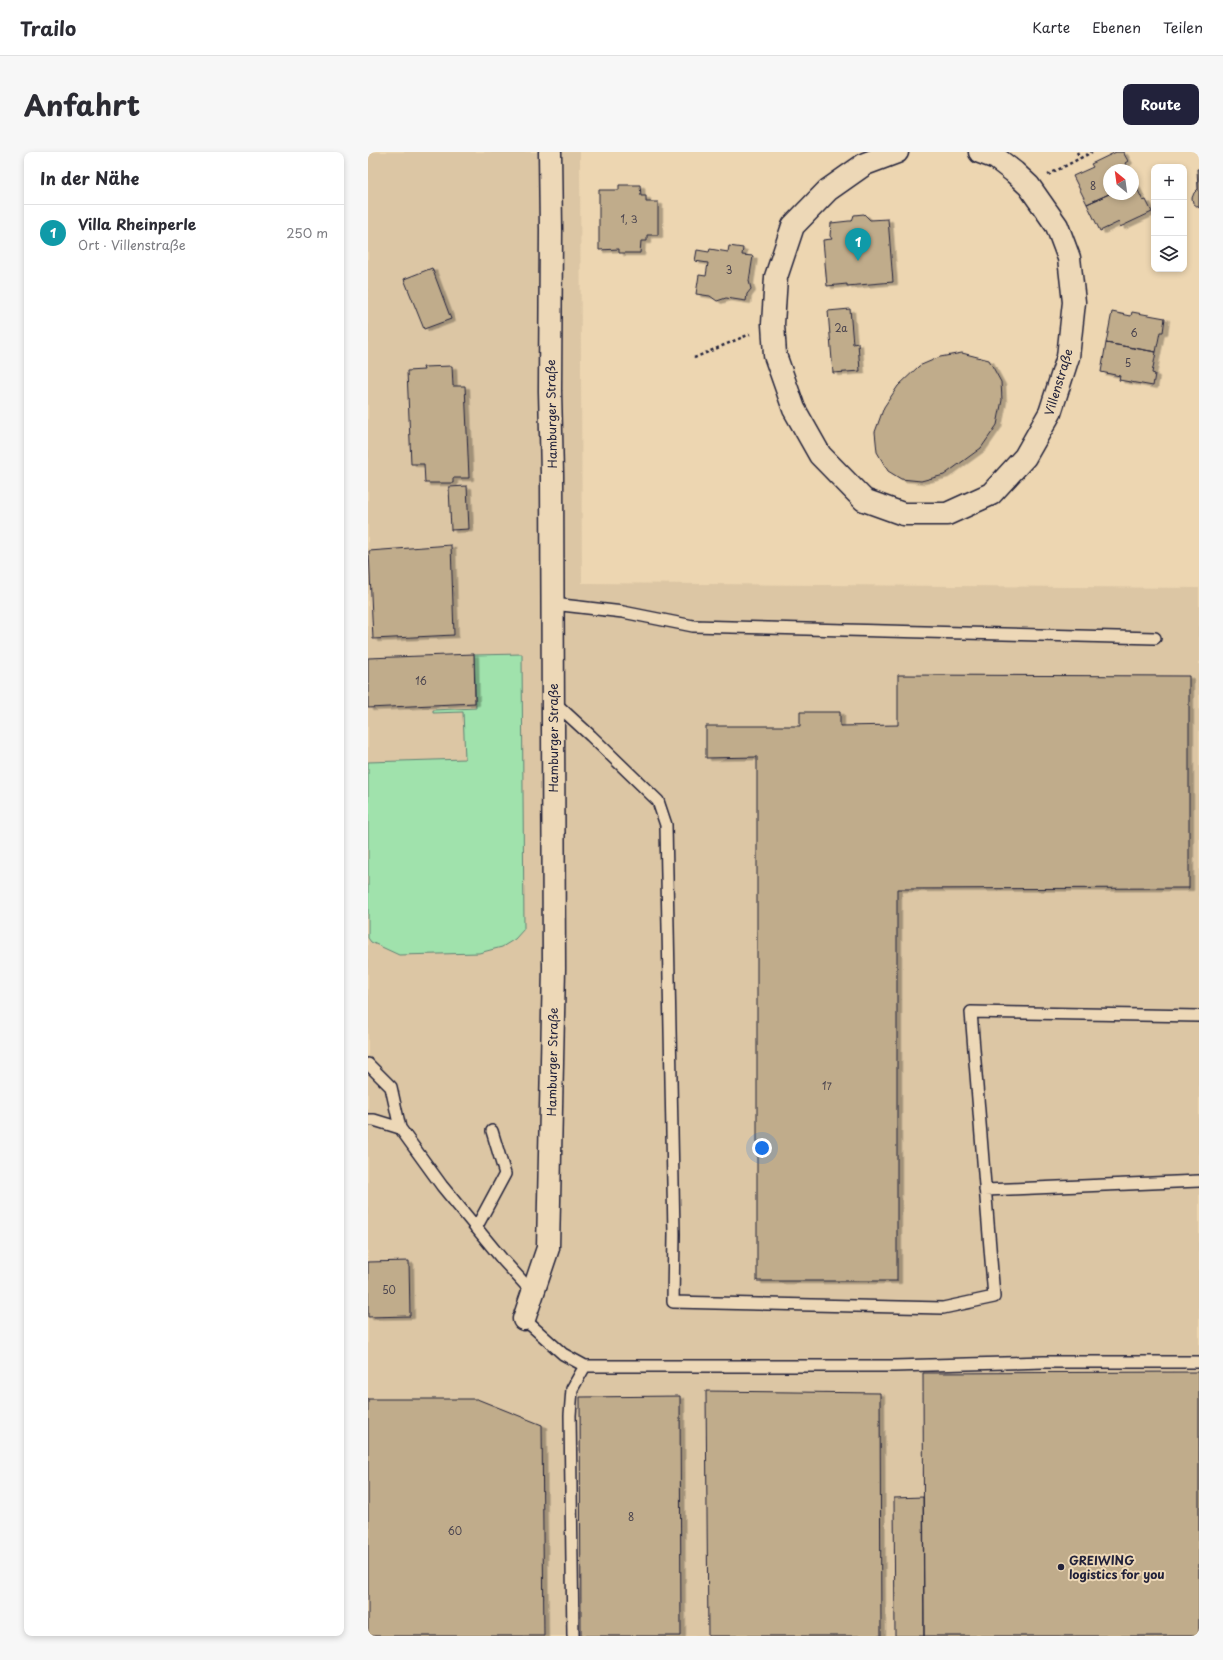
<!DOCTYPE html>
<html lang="de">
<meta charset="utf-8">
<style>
:root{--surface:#fff;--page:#f7f7f7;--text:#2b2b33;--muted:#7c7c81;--line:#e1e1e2;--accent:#22223b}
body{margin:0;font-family:"Playpen Sans",sans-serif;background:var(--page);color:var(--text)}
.controls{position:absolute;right:12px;top:12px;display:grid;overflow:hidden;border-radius:8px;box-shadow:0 2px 6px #0003}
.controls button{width:36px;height:36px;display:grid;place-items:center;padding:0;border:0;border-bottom:1px solid var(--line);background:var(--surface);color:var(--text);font:20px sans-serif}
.compass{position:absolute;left:735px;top:12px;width:36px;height:36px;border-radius:50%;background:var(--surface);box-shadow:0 2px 6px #0003;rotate:331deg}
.you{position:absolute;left:394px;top:996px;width:14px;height:14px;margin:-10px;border:3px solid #fff;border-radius:50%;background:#1a73e8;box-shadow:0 0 0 6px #1a73e833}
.badge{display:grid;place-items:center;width:26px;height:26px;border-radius:50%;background:var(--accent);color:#fff;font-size:13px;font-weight:700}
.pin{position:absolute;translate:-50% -33px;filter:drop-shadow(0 1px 2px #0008)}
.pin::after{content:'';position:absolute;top:21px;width:14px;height:12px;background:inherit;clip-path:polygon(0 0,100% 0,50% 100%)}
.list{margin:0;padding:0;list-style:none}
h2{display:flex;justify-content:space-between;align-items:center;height:52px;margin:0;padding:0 16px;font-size:17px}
h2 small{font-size:13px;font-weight:400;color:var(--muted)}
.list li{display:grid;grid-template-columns:26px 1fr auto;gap:12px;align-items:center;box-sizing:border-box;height:56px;padding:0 16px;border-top:1px solid var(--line)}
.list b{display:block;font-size:15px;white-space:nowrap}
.list p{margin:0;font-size:13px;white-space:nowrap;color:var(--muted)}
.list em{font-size:13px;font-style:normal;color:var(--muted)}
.icon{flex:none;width:22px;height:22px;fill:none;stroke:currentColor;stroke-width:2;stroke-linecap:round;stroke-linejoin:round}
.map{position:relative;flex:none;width:831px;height:1484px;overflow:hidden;border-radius:8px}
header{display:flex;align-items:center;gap:24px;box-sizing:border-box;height:56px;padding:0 20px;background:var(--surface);border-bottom:1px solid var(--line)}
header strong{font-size:19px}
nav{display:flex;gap:22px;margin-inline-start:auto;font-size:14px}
.intro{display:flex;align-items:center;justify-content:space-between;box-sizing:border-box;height:96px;padding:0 24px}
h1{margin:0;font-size:28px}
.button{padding:10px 18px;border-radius:8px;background:var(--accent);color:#fff;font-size:14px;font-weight:700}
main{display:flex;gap:24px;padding:0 24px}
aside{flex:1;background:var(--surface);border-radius:8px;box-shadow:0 2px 6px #0003}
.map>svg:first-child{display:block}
</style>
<header>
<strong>Trailo</strong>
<nav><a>Karte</a><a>Ebenen</a><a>Teilen</a></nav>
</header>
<div class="intro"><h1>Anfahrt</h1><a class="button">Route</a></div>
<main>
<aside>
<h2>In der Nähe<small></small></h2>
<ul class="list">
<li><span class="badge" style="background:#0f9aa8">1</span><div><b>Villa Rheinperle</b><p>Ort · Villenstraße</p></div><em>250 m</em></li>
</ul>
</aside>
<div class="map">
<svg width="831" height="1484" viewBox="0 0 831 1484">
<defs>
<filter id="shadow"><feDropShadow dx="4.5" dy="2.5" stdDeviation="0" flood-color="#0004"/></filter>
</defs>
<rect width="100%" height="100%" fill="#edd6b1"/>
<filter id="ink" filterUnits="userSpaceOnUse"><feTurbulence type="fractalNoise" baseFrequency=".025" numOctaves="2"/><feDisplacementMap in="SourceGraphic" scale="8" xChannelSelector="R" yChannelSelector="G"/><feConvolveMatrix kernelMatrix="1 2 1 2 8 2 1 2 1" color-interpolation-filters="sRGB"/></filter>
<g filter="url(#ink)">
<path fill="#dcc6a4" d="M0 0H212L214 431 831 436V1484H0Z"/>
<path fill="#a0e2ac" stroke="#618274" d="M154 502 156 777 147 787 134 795 111 801 31 803 3 790 0 786V610L97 607 95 560 65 561V558L108 556 106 503Z"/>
<path fill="#c0ac8b" stroke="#22223b" filter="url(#shadow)" d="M748 0H755L760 9 757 11 760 18H741V42L719 52 705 24 725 15 723 12Z
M829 17H831V56L825 51 824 46 826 41 830 37Z
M766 30 775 49 778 48 784 60 752 75 751 70 732 79 719 52 741 42H765Z
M251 33H272L273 44H278V50H290V83H279V89H273L272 101H251V97L231 98V38H251Z
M496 62 502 68 520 67 525 130 479 134V132L459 134 455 88 464 87 462 84 463 71 481 69H484L486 63Z
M361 94 375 96 374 103 385 104 381 129 383 137 379 142 378 149 358 146 349 149 342 144 328 142 331 123 338 124 340 111 327 109 329 98 341 100 342 97 360 100Z
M64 116 83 167 56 177 36 127Z
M482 157 485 192 490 191 492 219 465 221 460 159Z
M744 160 763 164 764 160 797 166 795 180H792L788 200 738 191Z
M738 191 788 200 784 221 787 222 785 234 751 228 752 224 733 220Z
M594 201 621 208 633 230 634 248 629 273 613 296 576 323 553 329 533 327 520 319 509 300 507 280 516 255 530 234 551 214 572 205Z
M84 214 85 234H97L101 326H85V331H57L56 312H43L39 219 56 218 55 215Z
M99 334 101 377 83 378 81 335Z
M83 393 86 483 5 487 1 399Z
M106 502 107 551 0 556V506Z
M530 523 821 524V736L529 737V1129H389V605L338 606V574H432V560H472V574L530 573Z
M41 1109 42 1164 0 1165V1110Z
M831 1220V1484H556L555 1221Z
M338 1239 512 1241 513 1484H340Z
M312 1244 313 1484H213L212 1245Z
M0 1247H109L174 1273 176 1484H0Z
M555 1345 556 1484H527L526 1346Z"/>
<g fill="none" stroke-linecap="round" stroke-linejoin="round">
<defs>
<path id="service" d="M185 452 255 460 325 474 787 486
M186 550 223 584 290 649 298 673 306 1082 305 1150 575 1156 626 1145 603 860 831 864
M0 912 23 935 32 976
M0 968H6L32 976 74 1034 134 1107 165 1141
M617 1038 831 1029
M108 1076 137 1022 124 979
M156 1167 195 1202 217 1214H526L676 1210H831
M205 1484 202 1263 204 1237 217 1214"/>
<path id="minor" d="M529 0 497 12 460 38 425 74 408 125 405 172 407 203 426 257 452 303 496 348 535 362H579L623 342 657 305 682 261 700 205 706 150 701 106 689 74 661 34 646 20 628 6 612 0
M156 1167 180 1096 186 816 184 322 182 239 183 78 182 0"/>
</defs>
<use href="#service" stroke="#22223b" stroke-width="14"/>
<use href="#minor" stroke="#22223b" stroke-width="25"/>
<path stroke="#22223b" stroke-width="2.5" stroke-dasharray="3 3" stroke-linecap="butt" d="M709 0 712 6
M680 23 724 0
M326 206 382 182"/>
<use href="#service" stroke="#edd8b7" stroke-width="11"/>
<use href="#minor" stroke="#edd8b7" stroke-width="22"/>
</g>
</g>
<circle fill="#22223b" stroke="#edd8b7" stroke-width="1.5" cx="693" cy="1415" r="4"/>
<g text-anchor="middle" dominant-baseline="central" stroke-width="4" stroke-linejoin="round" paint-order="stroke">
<g font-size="10" fill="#4a444f">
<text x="725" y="33">8</text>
<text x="261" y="66">1, 3</text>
<text x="361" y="117">3</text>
<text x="473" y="175">2a</text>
<text x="766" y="180">6</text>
<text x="760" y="210">5</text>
<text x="53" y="528">16</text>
<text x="459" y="933">17</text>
<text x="21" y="1137">50</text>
<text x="263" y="1364">8</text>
<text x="87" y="1378">60</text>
</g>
<g font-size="12" fill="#22223b" stroke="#edd8b7">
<text transform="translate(690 230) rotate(-73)">Villenstraße</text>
<text transform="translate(183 262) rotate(-91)">Hamburger Straße</text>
<text transform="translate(185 586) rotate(-90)">Hamburger Straße</text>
<text transform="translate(184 910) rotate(-89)">Hamburger Straße</text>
</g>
<g font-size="12" font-weight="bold" fill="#22223b" stroke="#edd8b7" text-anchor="start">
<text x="701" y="1408">GREIWING<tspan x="701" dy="14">logistics for you</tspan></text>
</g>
</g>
</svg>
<div class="controls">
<button>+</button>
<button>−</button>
<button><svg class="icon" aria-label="layers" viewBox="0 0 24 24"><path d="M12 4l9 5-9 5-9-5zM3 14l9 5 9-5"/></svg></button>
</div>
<svg class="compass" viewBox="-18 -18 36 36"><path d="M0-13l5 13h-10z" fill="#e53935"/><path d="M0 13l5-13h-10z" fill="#7c7c81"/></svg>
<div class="you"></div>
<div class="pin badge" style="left:490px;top:109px;background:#0f9aa8">1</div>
</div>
</main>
